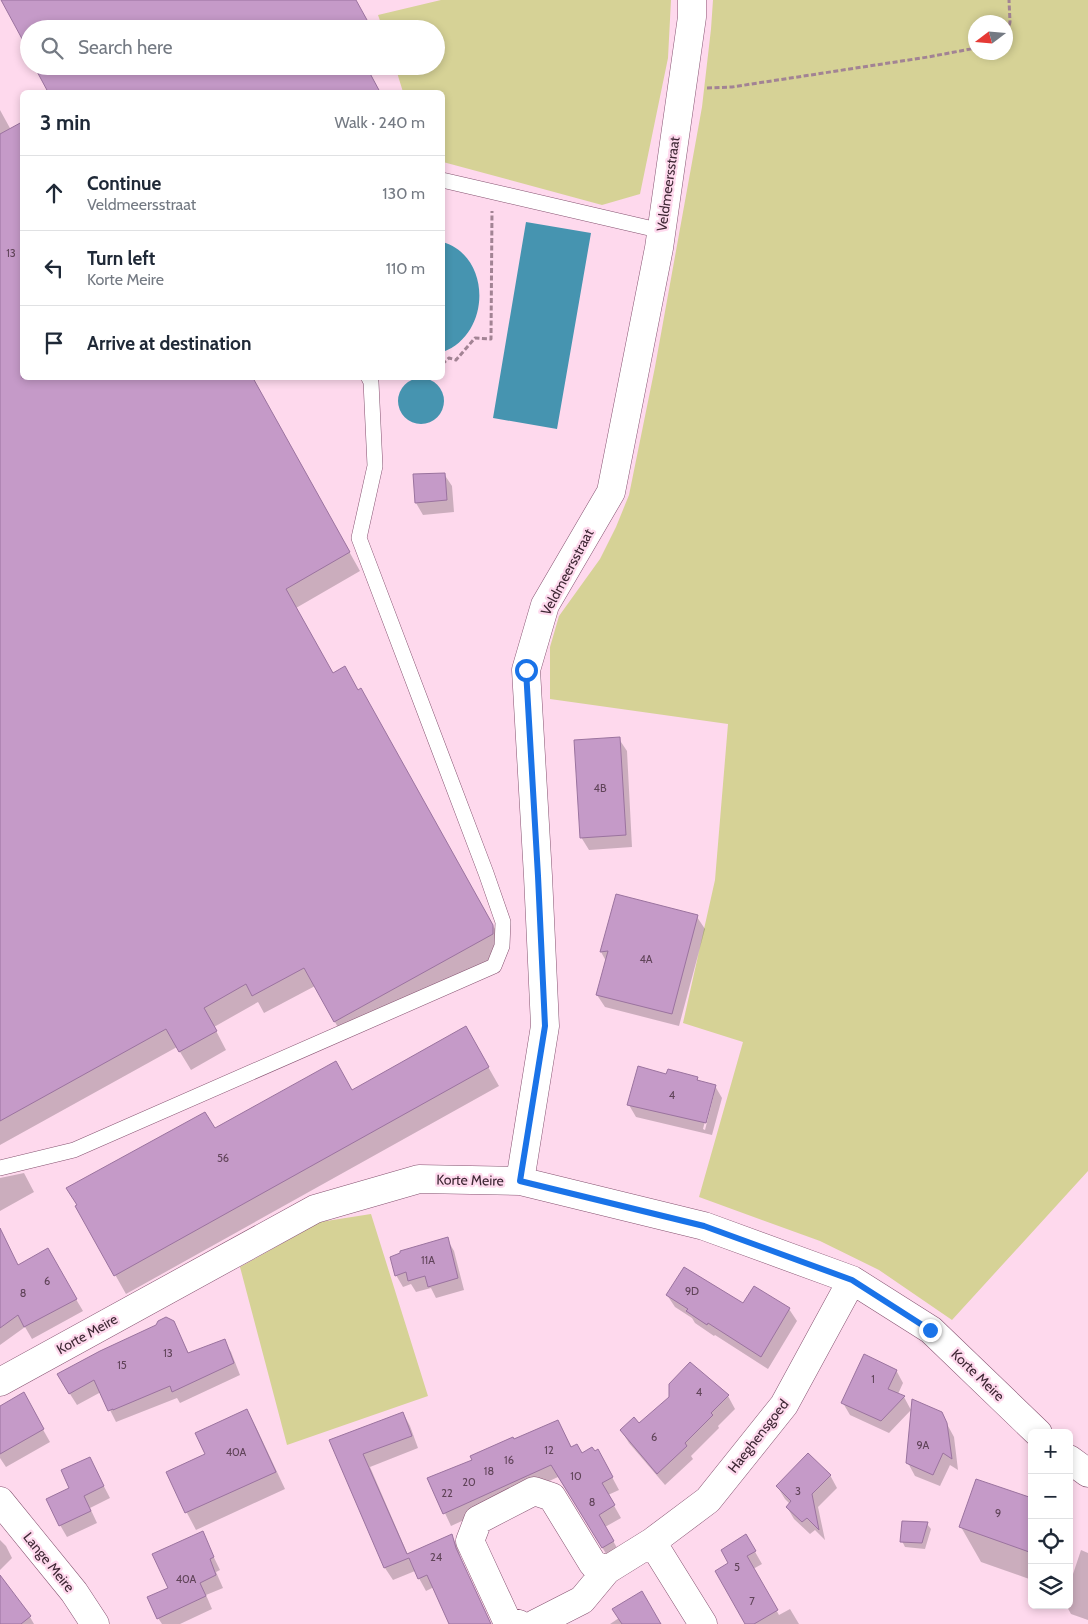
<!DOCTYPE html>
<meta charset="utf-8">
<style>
:root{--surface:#fff;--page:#f6f6f7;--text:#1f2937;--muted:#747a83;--line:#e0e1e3}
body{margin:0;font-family:Cabin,sans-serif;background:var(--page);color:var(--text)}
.controls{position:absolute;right:15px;bottom:15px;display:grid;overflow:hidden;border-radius:8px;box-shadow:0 2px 8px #0003}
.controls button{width:45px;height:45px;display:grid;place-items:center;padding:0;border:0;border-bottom:1px solid var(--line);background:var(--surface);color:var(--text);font:25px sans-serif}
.compass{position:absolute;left:968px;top:15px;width:45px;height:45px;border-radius:50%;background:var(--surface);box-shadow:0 2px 8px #0003;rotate:254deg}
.stop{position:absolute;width:15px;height:15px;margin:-11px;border:4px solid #1a73e8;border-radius:50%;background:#fff}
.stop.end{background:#1a73e8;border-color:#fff;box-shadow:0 1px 5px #0008}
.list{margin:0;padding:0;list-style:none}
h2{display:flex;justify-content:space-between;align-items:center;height:65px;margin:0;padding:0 20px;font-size:21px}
h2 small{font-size:16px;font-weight:400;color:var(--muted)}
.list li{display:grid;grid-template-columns:32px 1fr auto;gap:15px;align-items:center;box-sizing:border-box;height:75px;padding:0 20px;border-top:1px solid var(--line)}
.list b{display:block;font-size:19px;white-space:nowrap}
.list p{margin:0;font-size:16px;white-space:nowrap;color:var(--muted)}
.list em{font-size:16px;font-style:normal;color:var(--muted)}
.icon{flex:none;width:28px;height:28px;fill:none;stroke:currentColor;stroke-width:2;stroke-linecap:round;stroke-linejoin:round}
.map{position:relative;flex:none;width:1088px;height:1624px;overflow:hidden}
.search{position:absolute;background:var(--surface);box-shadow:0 2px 8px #0003;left:20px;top:20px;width:425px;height:55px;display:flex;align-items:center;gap:12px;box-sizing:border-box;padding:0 18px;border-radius:28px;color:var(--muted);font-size:19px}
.panel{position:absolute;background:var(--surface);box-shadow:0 2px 8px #0003;left:20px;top:90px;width:425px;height:290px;border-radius:8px}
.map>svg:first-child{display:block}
</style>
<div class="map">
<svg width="1088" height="1624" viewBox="0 0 1088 1624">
<rect width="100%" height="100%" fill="#fed9ed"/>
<path fill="#d6d296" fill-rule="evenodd" d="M441 0H671L668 58 640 194 602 205 443 162 442 92H403L395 66H436V29H383L378 15Z
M713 0H1088V1171L952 1320 879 1270 820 1241 699 1197 743 1042 683 1023 715 880 728 724 550 699V647L559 616 600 559 616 527 629 495 655 367 702 107 711 29ZM1006 22V52H976V22Z
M371 1214 428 1396 287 1445 240 1267 320 1222Z"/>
<path fill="#4694b0" d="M526 222 591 233 557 429 493 418Z
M443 242C492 257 491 334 443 352Z
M398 401a23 23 0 1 1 46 0a23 23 0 1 1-46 0Z"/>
<path fill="#0003" fill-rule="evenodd" d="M35 66H366L380 92H49Z
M0 110 11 130 22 123V378H207L211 384 223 378H252L360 571 296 608 333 674 358 691 371 708 504 945 503 953 345 1040 315 986 264 1013 258 1002 214 1027 226 1050 191 1070 177 1047 0 1145Z
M444 474 452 486 454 512 423 515 416 503Z
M619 739 627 751 632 847 589 850 581 837Z
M697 917 705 929 679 1026 605 1007 597 995 606 961 601 952Z
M466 1028 499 1086 126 1294 77 1207 214 1130 352 1091Z
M667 1075 697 1078 699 1082 715 1086 722 1098 712 1135 636 1117 629 1105ZM712 1094H714L705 1130 703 1129Z
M24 1173 34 1192 0 1211V1178Z
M447 1239 454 1251 464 1290 436 1298 431 1288 416 1292 411 1284 403 1287 396 1275Z
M47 1250 83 1311 32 1339 25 1327 0 1345V1263L18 1266Z
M754 1288 789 1309 797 1321 768 1369 715 1335 714 1336 695 1323 692 1318 675 1307 667 1295 744 1305Z
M173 1322 189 1354 224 1341 231 1352 240 1375 180 1403 177 1398 116 1422 101 1392 77 1405 58 1375Z
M690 1364 728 1396 735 1409 718 1426 719 1428 691 1456 693 1459 665 1485 629 1443 621 1430 639 1424 670 1398Z
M896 1370 903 1383 898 1394 904 1397 911 1410 889 1433 850 1415 843 1403Z
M23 1394 50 1442 6 1467 0 1458V1407Z
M247 1410 256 1427 285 1489 196 1530 187 1513 168 1472 206 1454Z
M403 1413 410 1426 418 1448 370 1467 408 1555 451 1535 458 1548 462 1562 491 1624H450L434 1587 426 1591 415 1571 393 1580 385 1568 330 1441Z
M941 1413 954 1437 958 1470 950 1465 940 1486 915 1476 908 1463Z
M558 1422 572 1448 581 1454 604 1462 619 1490 608 1495 621 1518 605 1527 620 1553 610 1560 558 1477 451 1526 429 1479 474 1461 513 1441Z
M96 1471 110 1498 90 1508 97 1523 67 1537 60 1525 70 1489Z
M830 1475 837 1488 818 1507 825 1540 815 1530 810 1534 794 1519 787 1507 790 1504 785 1499 777 1486Z
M1032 1500V1580L981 1562 961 1527Z
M927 1524 931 1529 925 1549 905 1547 902 1541Z
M202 1533 220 1570 216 1572 223 1588 206 1595 212 1609 180 1624H162L158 1618 170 1588Z
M746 1536 762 1564 753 1569 779 1615 790 1609 799 1624H747L730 1563Z
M1069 1537 1072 1542 1069 1550Z
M0 1540 6 1546 12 1558 0 1570Z
M1081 1550 1088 1553V1620L1071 1614 1066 1605H1069V1586Z
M0 1578 30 1617 34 1624H0Z
M619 1618 660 1624H610Z"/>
<path fill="#c59ac8" stroke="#9b739f" d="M1 0H356L372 29H29V57L25 50 27 48Z
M34 66H366L380 92H48Z
M22 122V378H253L350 552 286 589 333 673 345 666 358 690 361 688 493 925V934L334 1022 304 968 252 996 246 984 204 1008 217 1031 179 1052 166 1029 0 1121V134Z
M445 473 447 500 415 503 413 474Z
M620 737 626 835 580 838 574 740Z
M616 894 698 915 672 1014 596 995 608 951 600 952Z
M466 1026 489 1067 114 1276 75 1206 77 1205 66 1188 205 1112 215 1128 336 1061 352 1090Z
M638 1066 666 1074 668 1069 698 1077 697 1080 716 1085 706 1123 627 1105Z
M0 1228 18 1265 48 1248 77 1299 24 1327 18 1315 0 1328Z
M448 1237 458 1278 428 1287 425 1276 408 1281 406 1272 395 1276 390 1257 400 1253V1251Z
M684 1267 743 1303 754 1286 790 1308 761 1357 708 1323 707 1325 686 1311 688 1309 666 1295Z
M166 1317 174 1321 188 1353 225 1339 234 1363 172 1392 170 1386 113 1410V1409L108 1411 94 1380 69 1394 57 1374 100 1351 156 1325 158 1321Z
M864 1354 897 1370 888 1389 905 1396 881 1421 841 1403Z
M690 1362 729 1395 711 1413 713 1415 685 1443 687 1446 657 1474 620 1430 634 1417 639 1423 669 1397V1384Z
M24 1392 44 1429 0 1454V1406Z
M912 1399 942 1412 947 1423 952 1459 943 1453 933 1475 906 1463Z
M247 1409 276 1472 185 1513 166 1472 205 1454 195 1433Z
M403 1412 412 1436 363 1454 407 1554 452 1534 456 1548 491 1624H449L427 1575 418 1579 409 1558 384 1568 329 1440Z
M558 1420 571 1447 577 1444 582 1453 592 1447 595 1451 598 1449 613 1477 602 1483 615 1505 599 1515 614 1541 602 1548 551 1465 443 1514 427 1478 472 1460 470 1456 513 1437 514 1439Z
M808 1453 831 1475 812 1494 819 1530 807 1518 802 1522 786 1507 791 1501 776 1486Z
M90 1457 104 1486 84 1496 91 1511 59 1526 46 1499 69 1488 61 1470Z
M976 1479 1032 1498V1553L959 1527Z
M902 1521 928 1522 922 1543 900 1542Z
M203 1531 214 1557 210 1559 216 1575 200 1583 206 1596 157 1619 147 1597 168 1588 152 1554Z
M746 1534 756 1551 747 1556 778 1610 754 1624H745L715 1571 728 1563 721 1550Z
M0 1575 31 1616 21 1624H0Z
M642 1591 661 1624H622L612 1609Z"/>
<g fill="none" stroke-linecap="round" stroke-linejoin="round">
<defs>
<path id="service" d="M442 180 662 231
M0 1168 74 1150 494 966 502 946 503 922 486 873 359 538 375 466 371 382 369 378"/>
<path id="minor" d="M520 1181 545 1026 538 876 526 670 545 605 611 492 659 248 692 17V0
M0 1382 315 1209 419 1179 520 1181 704 1226 852 1280 931 1330 1038 1433
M1069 1459 1088 1473
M519 1624 507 1621 470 1541 478 1520 534 1491 552 1497 593 1564 607 1570
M535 1624 582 1600 607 1570 652 1542
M703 1624 652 1542 708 1500 784 1405 852 1280"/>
<path id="tertiary" d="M0 1501 74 1592 95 1624"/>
</defs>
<use href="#service" stroke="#855270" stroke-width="16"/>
<use href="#minor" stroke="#855270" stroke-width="29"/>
<use href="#tertiary" stroke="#855270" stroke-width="29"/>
<path stroke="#a28394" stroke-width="3" stroke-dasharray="5 2.5" stroke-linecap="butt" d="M1006 40 1010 22 1009 0
M707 88 732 87 928 57 976 48
M442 364 449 358 456 360 475 338 491 339 492 211"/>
<use href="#service" stroke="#fff" stroke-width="15"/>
<use href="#minor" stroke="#fff" stroke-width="28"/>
<use href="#tertiary" stroke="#fff" stroke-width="28"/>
</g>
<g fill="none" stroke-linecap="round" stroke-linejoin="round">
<path stroke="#1a73e8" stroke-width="6" d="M526 670 538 876 545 1026 520 1181 704 1226 852 1280 930 1330"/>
</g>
<g text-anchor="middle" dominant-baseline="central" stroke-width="4.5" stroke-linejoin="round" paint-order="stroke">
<g font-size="11" fill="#604459">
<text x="11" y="253">13</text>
<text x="600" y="788">4B</text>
<text x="646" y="959">4A</text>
<text x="672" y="1095">4</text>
<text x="223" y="1158">56</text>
<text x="428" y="1260">11A</text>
<text x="47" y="1281">6</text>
<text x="692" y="1291">9D</text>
<text x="23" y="1293">8</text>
<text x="168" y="1353">13</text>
<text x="122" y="1365">15</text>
<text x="873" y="1379">1</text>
<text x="699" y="1392">4</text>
<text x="654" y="1437">6</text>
<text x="923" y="1445">9A</text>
<text x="549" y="1450">12</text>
<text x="236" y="1452">40A</text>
<text x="509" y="1460">16</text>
<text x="489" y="1471">18</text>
<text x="576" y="1476">10</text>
<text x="469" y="1482">20</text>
<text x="798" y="1491">3</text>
<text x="447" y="1493">22</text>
<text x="592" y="1502">8</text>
<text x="998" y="1513">9</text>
<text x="436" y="1557">24</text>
<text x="737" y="1567">5</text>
<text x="186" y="1579">40A</text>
<text x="752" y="1601">7</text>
</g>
<g font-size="14" fill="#3e2734" stroke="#fed9ed">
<text transform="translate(668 184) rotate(-82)">Veldmeersstraat</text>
<text transform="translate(567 572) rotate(-62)">Veldmeersstraat</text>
<text transform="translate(470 1180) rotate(1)">Korte Meire</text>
<text transform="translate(87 1334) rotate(-29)">Korte Meire</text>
<text transform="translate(978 1375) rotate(44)">Korte Meire</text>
<text transform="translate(758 1436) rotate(-52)">Haeghensgoed</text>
<text transform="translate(49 1562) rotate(51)">Lange Meire</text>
</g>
</g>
</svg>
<div class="controls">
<button>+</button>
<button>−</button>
<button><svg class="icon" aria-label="locate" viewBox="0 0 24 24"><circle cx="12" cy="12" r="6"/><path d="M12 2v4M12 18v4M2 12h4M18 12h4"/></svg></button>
<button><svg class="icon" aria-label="layers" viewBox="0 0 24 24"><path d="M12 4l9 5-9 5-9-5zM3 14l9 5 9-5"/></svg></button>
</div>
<svg class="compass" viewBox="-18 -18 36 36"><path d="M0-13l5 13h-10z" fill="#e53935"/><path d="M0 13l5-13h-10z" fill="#747a83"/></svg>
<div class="stop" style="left:526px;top:670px"></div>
<div class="stop end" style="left:930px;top:1330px"></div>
<div class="search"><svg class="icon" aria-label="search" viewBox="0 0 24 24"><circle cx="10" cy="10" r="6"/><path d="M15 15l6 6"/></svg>Search here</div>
<section class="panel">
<h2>3 min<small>Walk · 240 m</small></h2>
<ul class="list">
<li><svg class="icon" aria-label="ahead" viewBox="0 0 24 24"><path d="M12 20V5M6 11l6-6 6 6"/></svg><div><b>Continue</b><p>Veldmeersstraat</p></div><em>130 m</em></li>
<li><svg class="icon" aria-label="left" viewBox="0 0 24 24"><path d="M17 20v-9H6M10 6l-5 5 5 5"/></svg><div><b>Turn left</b><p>Korte Meire</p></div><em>110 m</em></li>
<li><svg class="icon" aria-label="arrive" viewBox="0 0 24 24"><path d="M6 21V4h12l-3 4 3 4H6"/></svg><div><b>Arrive at destination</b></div></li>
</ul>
</section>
</div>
